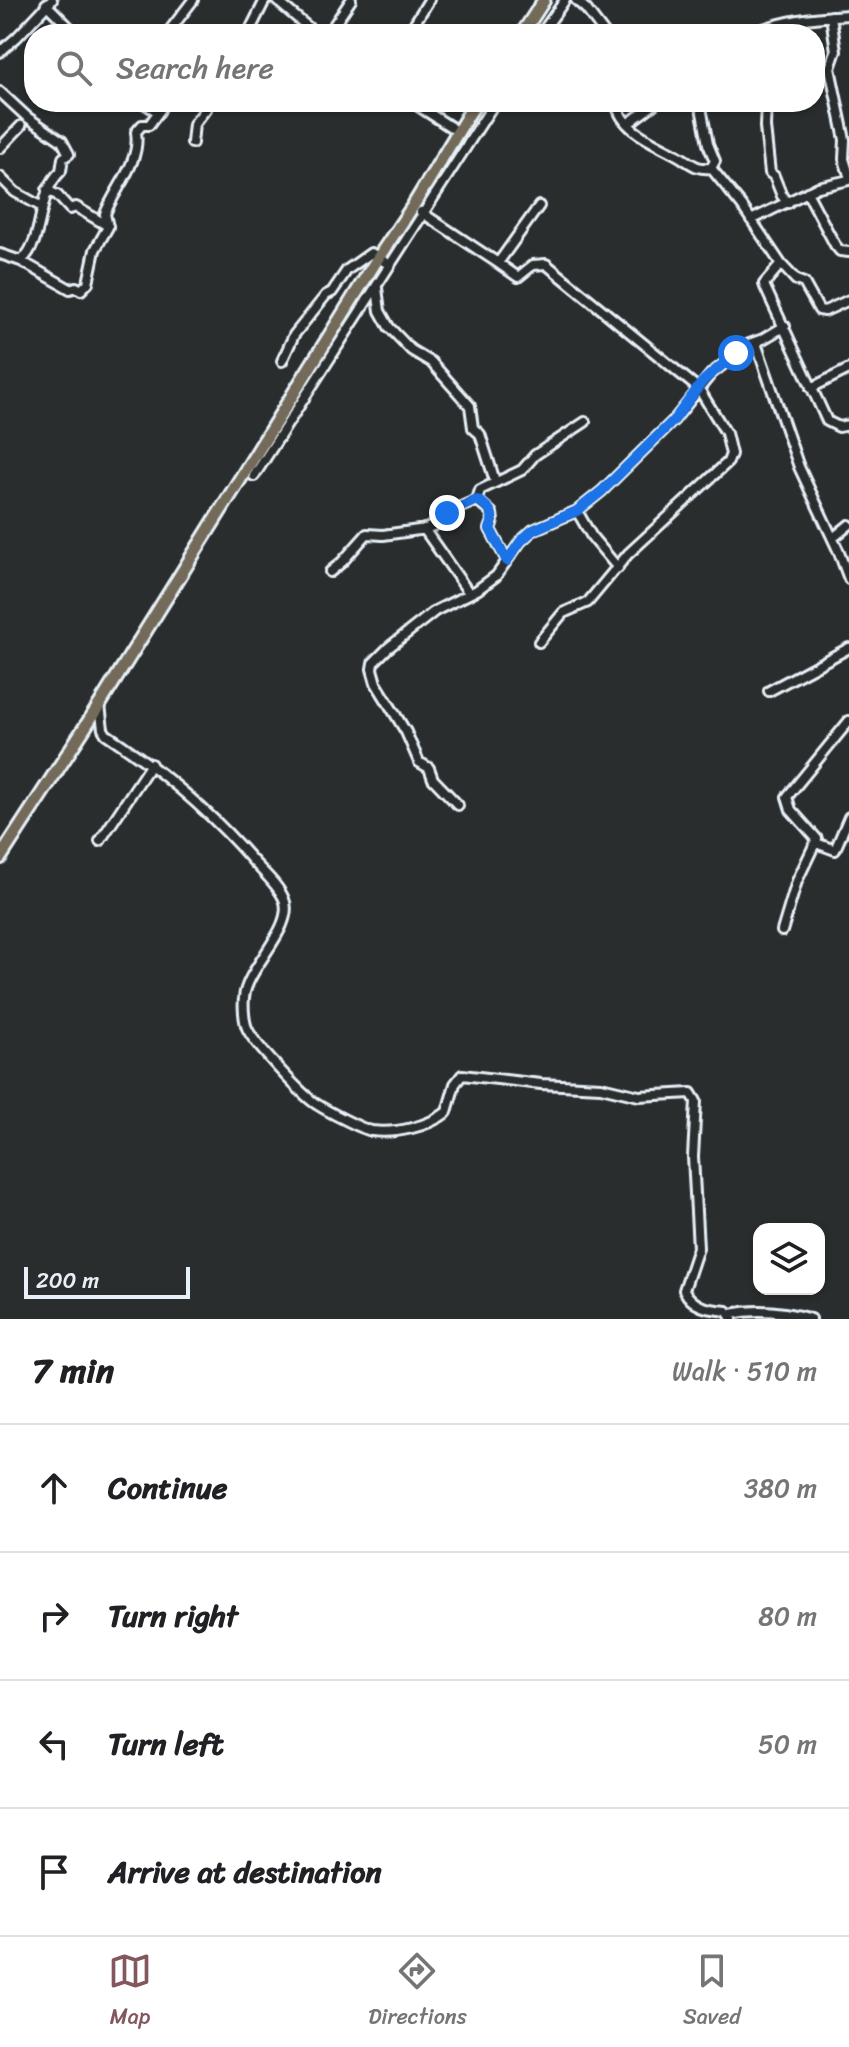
<!DOCTYPE html>
<meta charset="utf-8">
<style>
:root{--surface:#fff;--page:#f6f6f6;--text:#202124;--muted:#757577;--line:#e0e0e0;--accent:#84575d}
body{margin:0;font-family:Sriracha,sans-serif;background:var(--page);color:var(--text)}
.controls{position:absolute;right:24px;bottom:24px;display:grid;overflow:hidden;border-radius:16px;box-shadow:0 2px 6px #0004}
.controls button{width:72px;height:72px;display:grid;place-items:center;padding:0;border:0;border-bottom:2px solid var(--line);background:var(--surface);color:var(--text);font:40px sans-serif}
.scale{position:absolute;left:24px;bottom:20px;width:166px;box-sizing:border-box;padding-left:8px;border:4px solid #e8f1f8;border-top:0;font-size:22px;line-height:28px;white-space:nowrap;color:#e8f1f8;-webkit-text-stroke:6px #2a2d2e;paint-order:stroke}
.stop{position:absolute;width:24px;height:24px;margin:-18px;border:6px solid #1a73e8;border-radius:50%;background:#fff}
.stop.end{background:#1a73e8;border-color:#fff;box-shadow:0 2px 8px #0008}
.list{margin:0;padding:0;list-style:none}
h2{display:flex;justify-content:space-between;align-items:center;height:104px;margin:0;padding:0 32px;font-size:34px}
h2 small{font-size:26px;font-weight:400;color:var(--muted)}
.list li{display:grid;grid-template-columns:52px 1fr auto;gap:24px;align-items:center;box-sizing:border-box;height:128px;padding:0 32px;border-top:2px solid var(--line)}
.list b{display:block;font-size:30px;white-space:nowrap}
.list em{font-size:26px;font-style:normal;color:var(--muted)}
.icon{flex:none;width:44px;height:44px;fill:none;stroke:currentColor;stroke-width:2;stroke-linecap:round;stroke-linejoin:round}
.map{position:relative;flex:none;width:849px;height:1319px;overflow:hidden}
.search{position:absolute;background:var(--surface);box-shadow:0 2px 6px #0004;left:24px;right:24px;top:24px;height:88px;display:flex;align-items:center;gap:20px;box-sizing:border-box;padding:0 28px;border-radius:32px;color:var(--muted);font-size:30px}
.sheet{height:616px;background:var(--surface)}
nav{display:flex;justify-content:space-around;align-items:center;box-sizing:border-box;height:112px;border-top:2px solid var(--line);background:var(--surface);font-size:22px;color:var(--muted)}
nav a{display:grid;justify-items:center;gap:4px}
nav .on{color:var(--accent)}
.map>svg:first-child{display:block}
</style>
<div class="map">
<svg width="849" height="1319" viewBox="0 0 849 1319">
<rect width="100%" height="100%" fill="#2a2d2e"/>
<filter id="ink" filterUnits="userSpaceOnUse"><feTurbulence type="fractalNoise" baseFrequency=".0125" numOctaves="2"/><feDisplacementMap in="SourceGraphic" scale="16" xChannelSelector="R" yChannelSelector="G"/><feConvolveMatrix kernelMatrix="1 2 1 2 8 2 1 2 1" color-interpolation-filters="sRGB"/></filter>
<g filter="url(#ink)">
<g fill="none" stroke-linecap="round" stroke-linejoin="round">
<defs>
<path id="minor" d="M276 0 316 34
M576 0 586 9 605 34
M46 4 76 34
M831 16 836 51 830 68 845 140 844 159 849 175
M167 34 193 0
M248 34 265 0
M328 34 351 0
M408 34 429 0
M541 34 565 0
M751 34C782 20 815 17 849 15
M0 52 17 37 52 0
M0 92 27 117 62 141 69 154 63 158 61 171C35 195 46 239 21 261
M138 102 144 103 158 112
M412 102 457 131
M616 102C621 131 654 142 677 155 690 162 695 170 711 168
M700 102 708 144 715 161 711 168
M766 102 765 127 770 173 774 176 782 196 788 203
M629 123 657 102
M192 143 194 124 206 109 208 102
M0 148 21 126
M711 168 742 206 781 264 796 280 804 283 819 310 825 311 849 300
M0 177 15 192 42 207
M47 190 57 195 70 209 76 207 108 226
M807 192 835 245 840 251 849 252
M421 212 498 263 539 206
M751 220 818 187 849 180
M0 254 21 261 70 289 76 287 81 290 88 283 95 250 108 227 105 214C115 188 141 162 136 132L142 125H149L160 110 157 102
M498 263 518 277 533 265 546 264 699 389 726 433 731 454 728 462 628 554 588 602 563 613 539 642
M781 264 764 284 765 287 827 421 839 427 849 425
M377 288 380 311 389 327 411 350 431 362 470 406 473 428 480 434 495 481
M756 343 799 467 838 550 849 579
M282 361 294 335 326 295 332 292 347 270 371 253 390 265
M811 388 849 369
M254 476 495 102
M577 511 592 537 618 568
M424 529 469 593
M833 538 849 525
M507 561 490 529 493 521 492 513 477 500 480 490 522 470 535 455 585 422
M330 572 342 562 367 534 383 535 426 529 435 525 447 513 477 500
M769 691 849 648
M100 705 103 729 106 734C161 770 210 811 253 861 264 873 278 885 284 899 296 927 246 968 244 998 243 1006 244 1021 247 1028 253 1043 298 1090 312 1101 321 1108 361 1129 372 1131 395 1134 428 1127 447 1112L455 1084 462 1075 541 1084 601 1087 639 1096 691 1093 696 1101 693 1157 698 1248 684 1290C693 1308 709 1309 727 1311L732 1319
M458 805 433 779 429 768 419 762 406 732 376 683 372 669 373 663 388 648 435 611 477 590 496 576 521 541 533 530 577 511 602 491 674 420 711 374 749 344 763 339 785 326
M100 841 151 764
M816 843 835 850 849 817
M782 931 797 881 817 839 791 810 787 797 849 721
M731 1314C758 1308 784 1311 811 1319"/>
<path id="major" d="M522 34 544 0
M0 858 100 704 378 258 413 206 476 102"/>
</defs>
<use href="#minor" stroke="#e8f1f8" stroke-width="14"/>
<use href="#major" stroke="#e8f1f8" stroke-width="17"/>
<use href="#minor" stroke="#2a2d2e" stroke-width="8"/>
<use href="#major" stroke="#736b5a" stroke-width="11"/>
</g>
</g>
<g fill="none" stroke-linecap="round" stroke-linejoin="round" filter="url(#ink)">
<path stroke="#1a73e8" stroke-width="10" d="M447 513 477 500C490 507 496 515 490 529L507 561 521 541 533 530 577 511 602 491 674 420 703 381 736 353"/>
</g>
</svg>
<div class="controls">
<button><svg class="icon" aria-label="layers" viewBox="0 0 24 24"><path d="M12 4l9 5-9 5-9-5zM3 14l9 5 9-5"/></svg></button>
</div>
<div class="scale">200 m</div>
<div class="stop" style="left:736px;top:353px"></div>
<div class="stop end" style="left:447px;top:513px"></div>
<div class="search"><svg class="icon" aria-label="search" viewBox="0 0 24 24"><circle cx="10" cy="10" r="6"/><path d="M15 15l6 6"/></svg>Search here</div>
</div>
<section class="sheet">
<h2>7 min<small>Walk · 510 m</small></h2>
<ul class="list">
<li><svg class="icon" aria-label="ahead" viewBox="0 0 24 24"><path d="M12 20V5M6 11l6-6 6 6"/></svg><div><b>Continue</b></div><em>380 m</em></li>
<li><svg class="icon" aria-label="right" viewBox="0 0 24 24"><path d="M7 20v-9h11M14 6l5 5-5 5"/></svg><div><b>Turn right</b></div><em>80 m</em></li>
<li><svg class="icon" aria-label="left" viewBox="0 0 24 24"><path d="M17 20v-9H6M10 6l-5 5 5 5"/></svg><div><b>Turn left</b></div><em>50 m</em></li>
<li><svg class="icon" aria-label="arrive" viewBox="0 0 24 24"><path d="M6 21V4h12l-3 4 3 4H6"/></svg><div><b>Arrive at destination</b></div></li>
</ul>
</section>
<nav>
<a class="on"><svg class="icon" aria-label="map" viewBox="0 0 24 24"><path d="M3 6l6-2 6 2 6-2v14l-6 2-6-2-6 2zM9 4v14M15 6v14"/></svg>Map</a>
<a><svg class="icon" aria-label="directions" viewBox="0 0 24 24"><path d="M12 3l9 9-9 9-9-9zM9 14v-3h6M13 9l2 2-2 2"/></svg>Directions</a>
<a><svg class="icon" aria-label="saved" viewBox="0 0 24 24"><path d="M7 4h10v16l-5-4-5 4z"/></svg>Saved</a>
</nav>
